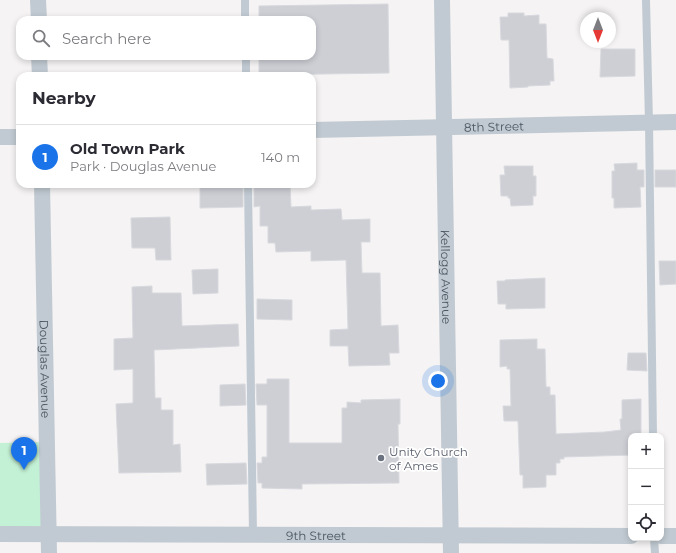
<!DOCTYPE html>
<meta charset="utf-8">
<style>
:root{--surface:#fff;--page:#f2f2f3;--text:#2b2b33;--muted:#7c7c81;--line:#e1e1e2;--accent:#1a73e8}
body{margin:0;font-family:Montserrat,sans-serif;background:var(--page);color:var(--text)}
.controls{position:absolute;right:12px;bottom:12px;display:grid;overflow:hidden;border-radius:8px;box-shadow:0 2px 6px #0003}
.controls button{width:36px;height:36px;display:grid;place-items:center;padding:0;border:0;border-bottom:1px solid var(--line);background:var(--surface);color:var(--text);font:20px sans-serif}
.compass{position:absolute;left:580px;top:12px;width:36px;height:36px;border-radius:50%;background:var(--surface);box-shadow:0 2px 6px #0003;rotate:180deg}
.you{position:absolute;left:438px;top:381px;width:14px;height:14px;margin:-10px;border:3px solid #fff;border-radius:50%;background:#1a73e8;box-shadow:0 0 0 6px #1a73e833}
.badge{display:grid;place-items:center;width:26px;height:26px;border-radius:50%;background:var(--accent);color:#fff;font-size:13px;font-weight:700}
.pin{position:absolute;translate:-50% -33px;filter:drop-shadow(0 1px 2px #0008)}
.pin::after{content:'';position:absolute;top:21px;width:14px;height:12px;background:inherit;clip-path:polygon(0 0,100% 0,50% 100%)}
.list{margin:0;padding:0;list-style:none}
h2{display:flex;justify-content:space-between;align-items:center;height:52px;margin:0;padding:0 16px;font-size:17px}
h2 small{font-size:13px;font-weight:400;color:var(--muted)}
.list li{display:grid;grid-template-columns:26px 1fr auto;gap:12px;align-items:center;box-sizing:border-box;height:64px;padding:0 16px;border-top:1px solid var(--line)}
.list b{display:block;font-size:15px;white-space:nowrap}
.list p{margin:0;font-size:13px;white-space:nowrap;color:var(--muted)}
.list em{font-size:13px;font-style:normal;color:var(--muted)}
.icon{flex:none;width:22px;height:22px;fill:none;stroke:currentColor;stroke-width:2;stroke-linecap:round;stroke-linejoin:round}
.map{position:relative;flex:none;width:676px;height:553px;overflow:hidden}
.search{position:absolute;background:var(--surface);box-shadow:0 2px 6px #0003;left:16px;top:16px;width:300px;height:44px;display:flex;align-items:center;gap:10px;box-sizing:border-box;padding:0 14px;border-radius:12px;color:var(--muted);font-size:15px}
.panel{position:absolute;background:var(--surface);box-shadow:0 2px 6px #0003;left:16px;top:72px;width:300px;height:116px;border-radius:12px}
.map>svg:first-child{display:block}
</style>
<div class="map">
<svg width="676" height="553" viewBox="0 0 676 553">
<rect width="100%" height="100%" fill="#f5f3f3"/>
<path fill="#c3f1d5" d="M47 442 48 534H0V443Z"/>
<path fill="#cdcfd5" stroke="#d7d9de" d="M388 4 389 73 259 75V56H312V20H259V6Z
M508 13H524V16L539 15V24H546L547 58 553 59 554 81H550V85L528 86V87L510 88 509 40H501L500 17H508Z
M601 49H635V76L600 77Z
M637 163V170H644V187H640L641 207 614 208V198H612V171H615L614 164Z
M504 166H533V176H536V196H533V205L511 206 510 198H508V196H501L500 175H505Z
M655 170H676V187H655Z
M200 184H243V207L200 208Z
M254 184H290L291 207 311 206V210L341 209 342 220 370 219V242H361L362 273H380L381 326 398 325 399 353H389L390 365 349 366 348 346H330V330L348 329 346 260 311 261V251L276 252 275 243H268V226H260V206L254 207Z
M170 217 171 260H156L155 248H132L131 218Z
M659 261H676V284L660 285Z
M218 269V293L193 294 192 270Z
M545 278V308L506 309V304H498L497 281H505V280Z
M152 286V293H181L182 326 238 324 239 346 154 350 155 398H161V410H173V445L180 444 181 472 119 473 116 404 133 403V369L114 370V339L133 338 132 287Z
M257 299 292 300V320L257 319Z
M537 339V349H545L546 387H550V395H555L556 434 605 432 621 430 620 419H622V400L641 399V436H631V455L564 457V459H560V463H556V475H546V487L523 488V475H520L518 421H504L503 406H511L510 369H507V366L500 367V340Z
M628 353H646L647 371 627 370Z
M267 379H289V443H342V408H347V402L361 403V400L400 399V424H398L399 483 302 484V489L262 488V483H258L257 463H262V457H267V405H257L256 384H267Z
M245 384 246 405 220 406V385Z
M246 463 247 484 207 485 206 464Z"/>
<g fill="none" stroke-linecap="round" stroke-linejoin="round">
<path stroke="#c1cad2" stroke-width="8" d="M245 0V20
M646 0 649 122 653 436
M246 56V76
M248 184 253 535
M654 538 655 553"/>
<g stroke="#c1cad2" stroke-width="16">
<path d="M38 0 39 20"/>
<path id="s1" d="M442 0 451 553"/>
<path d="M39 56 40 76"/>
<path id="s2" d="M312 130 676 122"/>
<path d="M0 137H20"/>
<path id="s3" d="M42 184 49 553"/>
<path id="s4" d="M0 534 631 536"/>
<path d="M661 536H676"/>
</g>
</g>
<circle fill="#6b7280" stroke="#fff" stroke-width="1.5" cx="381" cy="458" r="4"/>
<g text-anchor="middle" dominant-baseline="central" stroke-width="3.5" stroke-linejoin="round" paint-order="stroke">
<g font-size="12" fill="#4a5661" stroke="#fff">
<text stroke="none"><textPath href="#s2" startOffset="182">8th Street</textPath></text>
<text stroke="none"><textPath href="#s1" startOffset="277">Kellogg Avenue</textPath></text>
<text stroke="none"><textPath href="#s3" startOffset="185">Douglas Avenue</textPath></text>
<text stroke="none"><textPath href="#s4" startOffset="316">9th Street</textPath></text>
</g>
<g font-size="12" fill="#5b616d" stroke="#fff" text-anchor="start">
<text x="389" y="451">Unity Church<tspan x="389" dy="14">of Ames</tspan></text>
</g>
</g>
</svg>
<div class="controls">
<button>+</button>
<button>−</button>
<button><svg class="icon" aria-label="locate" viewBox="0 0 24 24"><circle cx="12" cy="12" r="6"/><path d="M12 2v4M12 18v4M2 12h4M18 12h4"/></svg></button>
</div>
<svg class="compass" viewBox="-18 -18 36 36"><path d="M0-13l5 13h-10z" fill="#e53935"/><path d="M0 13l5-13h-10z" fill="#7c7c81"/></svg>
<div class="you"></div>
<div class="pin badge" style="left:24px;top:470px">1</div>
<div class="search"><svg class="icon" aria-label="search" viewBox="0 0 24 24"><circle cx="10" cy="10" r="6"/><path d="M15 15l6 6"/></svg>Search here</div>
<section class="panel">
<h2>Nearby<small></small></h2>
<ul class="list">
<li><span class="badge">1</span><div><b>Old Town Park</b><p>Park · Douglas Avenue</p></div><em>140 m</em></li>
</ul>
</section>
</div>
